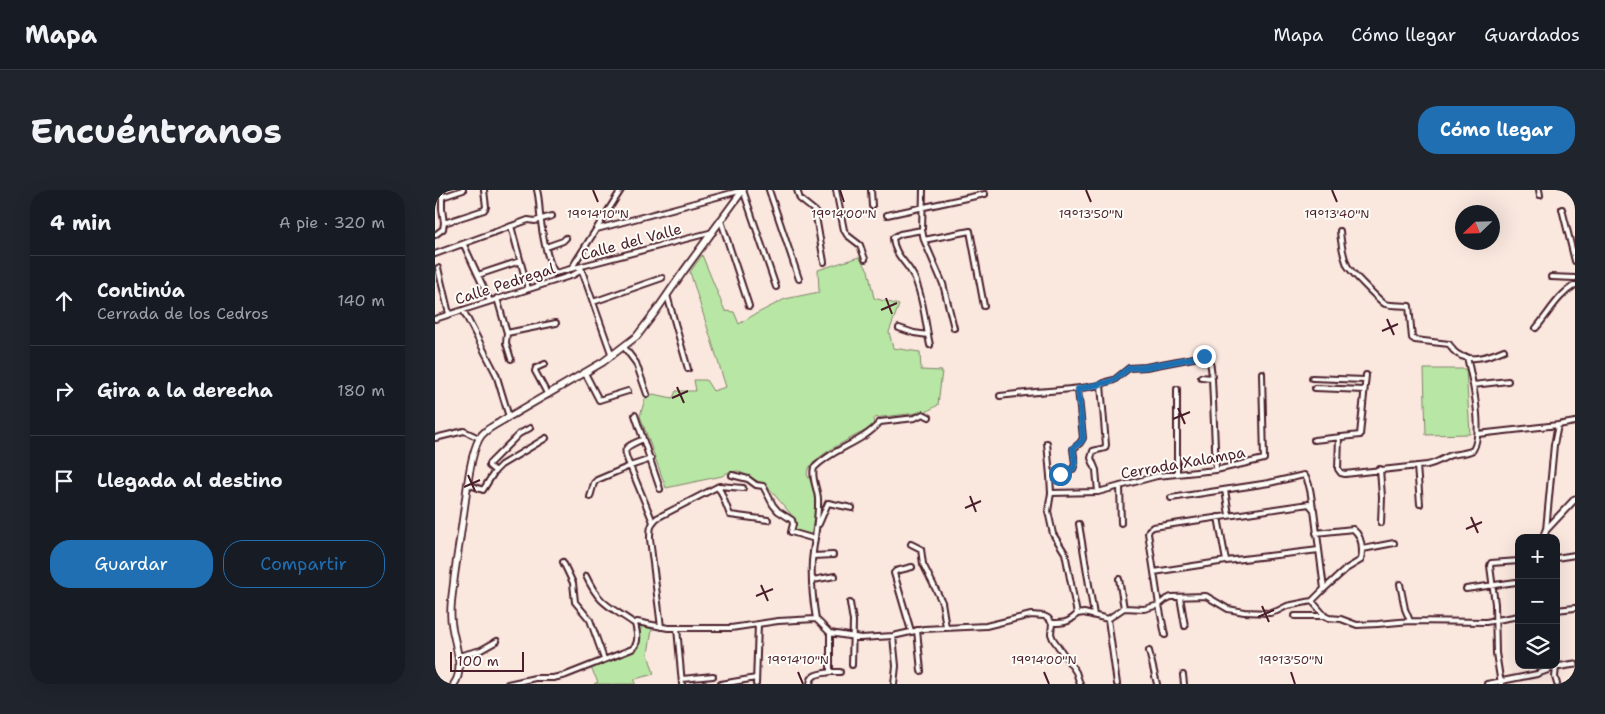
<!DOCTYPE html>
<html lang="es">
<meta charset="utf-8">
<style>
:root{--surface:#171b24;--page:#20242c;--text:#f1f3f6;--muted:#9ea1a6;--line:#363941;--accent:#1f6fb2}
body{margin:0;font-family:"Shantell Sans",sans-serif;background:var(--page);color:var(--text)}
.controls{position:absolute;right:15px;bottom:15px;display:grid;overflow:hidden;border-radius:10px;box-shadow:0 5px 20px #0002}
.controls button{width:45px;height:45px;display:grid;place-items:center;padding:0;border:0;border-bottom:1px solid var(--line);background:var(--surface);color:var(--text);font:25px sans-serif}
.compass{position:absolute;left:1020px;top:15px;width:45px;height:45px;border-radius:50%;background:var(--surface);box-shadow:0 5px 20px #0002;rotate:247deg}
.scale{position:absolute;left:15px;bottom:12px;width:74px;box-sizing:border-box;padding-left:5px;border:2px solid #4a1f2b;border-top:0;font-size:14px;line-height:18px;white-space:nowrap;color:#4a1f2b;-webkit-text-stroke:4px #fdfcf7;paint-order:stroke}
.stop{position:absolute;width:15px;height:15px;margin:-11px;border:4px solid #1f6fb2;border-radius:50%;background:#fff}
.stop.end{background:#1f6fb2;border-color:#fff;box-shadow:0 1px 5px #0008}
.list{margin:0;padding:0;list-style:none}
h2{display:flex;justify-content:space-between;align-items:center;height:65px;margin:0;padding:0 20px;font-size:21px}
h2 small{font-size:16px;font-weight:400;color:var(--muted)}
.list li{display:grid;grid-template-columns:32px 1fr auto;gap:15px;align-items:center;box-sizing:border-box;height:90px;padding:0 20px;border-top:1px solid var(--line)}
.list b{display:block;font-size:19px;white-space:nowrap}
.list p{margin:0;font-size:16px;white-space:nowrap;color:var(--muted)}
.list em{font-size:16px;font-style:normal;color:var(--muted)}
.actions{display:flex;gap:10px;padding:15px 20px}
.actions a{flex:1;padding:11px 0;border:1px solid var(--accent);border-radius:20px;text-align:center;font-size:18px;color:var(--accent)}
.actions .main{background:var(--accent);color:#fff}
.icon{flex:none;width:28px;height:28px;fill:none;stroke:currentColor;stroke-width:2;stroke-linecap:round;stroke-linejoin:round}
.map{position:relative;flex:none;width:1140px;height:494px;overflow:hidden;border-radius:20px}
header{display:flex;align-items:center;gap:30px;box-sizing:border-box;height:70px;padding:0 25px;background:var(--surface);border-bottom:1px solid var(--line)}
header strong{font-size:24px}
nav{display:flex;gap:28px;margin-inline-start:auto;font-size:18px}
.intro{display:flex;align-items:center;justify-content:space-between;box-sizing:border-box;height:120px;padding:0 30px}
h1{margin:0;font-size:35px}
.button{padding:12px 22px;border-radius:20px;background:var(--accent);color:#fff;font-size:18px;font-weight:700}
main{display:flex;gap:30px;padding:0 30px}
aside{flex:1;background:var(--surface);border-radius:20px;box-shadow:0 5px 20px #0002}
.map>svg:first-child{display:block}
</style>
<header>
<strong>Mapa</strong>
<nav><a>Mapa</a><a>Cómo llegar</a><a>Guardados</a></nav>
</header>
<div class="intro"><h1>Encuéntranos</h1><a class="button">Cómo llegar</a></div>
<main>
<aside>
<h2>4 min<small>A pie · 320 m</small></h2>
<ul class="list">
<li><svg class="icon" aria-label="ahead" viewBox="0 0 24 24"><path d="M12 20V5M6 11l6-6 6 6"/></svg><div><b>Continúa</b><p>Cerrada de los Cedros</p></div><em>140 m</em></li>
<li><svg class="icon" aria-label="right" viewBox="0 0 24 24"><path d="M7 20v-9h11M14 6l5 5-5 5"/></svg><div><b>Gira a la derecha</b></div><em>180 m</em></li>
<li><svg class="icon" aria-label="arrive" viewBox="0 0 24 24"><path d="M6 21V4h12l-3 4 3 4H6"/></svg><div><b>Llegada al destino</b></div></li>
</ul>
<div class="actions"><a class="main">Guardar</a><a>Compartir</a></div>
</aside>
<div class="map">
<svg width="1140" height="494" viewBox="0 0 1140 494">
<rect width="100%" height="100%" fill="#fae8df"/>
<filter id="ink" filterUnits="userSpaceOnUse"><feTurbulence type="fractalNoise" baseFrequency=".02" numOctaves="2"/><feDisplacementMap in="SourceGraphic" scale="10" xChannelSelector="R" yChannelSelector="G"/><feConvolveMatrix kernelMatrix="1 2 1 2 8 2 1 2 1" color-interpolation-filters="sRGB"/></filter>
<g filter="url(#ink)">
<path fill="#b8e6a4" stroke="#818268" d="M267 65 290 121 299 122 304 134 317 126 350 109 384 102 383 80 424 67 433 80 439 108 464 115 454 142 458 158 485 162 486 180 507 181 503 215 491 222 439 228 438 237C424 244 372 268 372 284 373 287 376 291 377 294 382 310 380 329 376 345L360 340V329L332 296 303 281 294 282 287 286 231 298 205 226 210 209 218 204 238 208 241 201H261L259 190H271L278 201 291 197 255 82Z
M989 179H1031L1035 244 991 245Z
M206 436 217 439 213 464 219 484 200 489V494H159L163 492 156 478 204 458Z"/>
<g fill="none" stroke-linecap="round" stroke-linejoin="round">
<defs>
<path id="minor" d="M7 0V19L9 33
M102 0C105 11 104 21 106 32 108 48 112 69 120 83L278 42
M334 0 364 89
M362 0 365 9 380 21 389 72
M401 0 409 40 412 45 425 55 430 69
M436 0 437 16
M488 0 487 40 489 50 508 94 519 138
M1104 0 1105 5
M7 7 28 0
M1127 19 1140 71
M452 25 550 4
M286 31 314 116
M76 36 93 99
M162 39 308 0 341 97
M487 40 465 44 458 48C459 66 474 74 480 89 489 110 490 133 495 155
M905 41C906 53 908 65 912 75 914 80 946 112 950 114 957 116 966 115 974 116L977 148 980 150 1014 154C1016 156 1017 158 1018 160 1031 175 1055 166 1069 160
M0 45 8 39 9 33 49 20 51 17 49 0
M489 50 535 41 549 116
M29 55 55 111
M111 57 128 51 131 48
M0 64 93 30 100 31 117 26
M3 78 14 124
M146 78 177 166
M136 79 186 0
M43 85 85 71
M1116 87 1140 88
M232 105 253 179
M62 108 72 143 71 153 76 169
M158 112 227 88
M28 120 61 184 74 227
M0 129 138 85 147 80
M464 138 479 143 493 145
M1101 138C1114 123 1123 105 1140 95
M72 143 121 133
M189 157 201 173 212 204
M110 174 101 178 100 181 113 205
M150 183 164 210 193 201
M766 187 777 188 781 280
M877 188 930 190
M666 195 671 192 679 190 694 178 711 177 769 166C777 171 776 179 777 188
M1038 195 1073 191
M880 198 929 200
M565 206C598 201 633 201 666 195L671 255 670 258 658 261 656 268 661 280 663 302
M200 225 225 299
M1043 244 1123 235 1140 232
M904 247 903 279 906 283 910 284 992 275C1002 273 1008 268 1016 265 1024 263 1031 264 1038 260 1049 242 1037 188 1032 167
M0 248 29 241 44 248
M879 250 925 245 931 185
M612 253 615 286
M216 269 195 276 218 332
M982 276 985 314
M945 279 947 307 946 333
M60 281 54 276V274L84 244 95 238
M742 284V199
M297 285 313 289 321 295 328 296 338 315 343 321 357 330 358 334 356 342 380 349
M33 294 48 300 60 281 66 275 111 248
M685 296 686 333
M282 297 286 302 295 325 333 330
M790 300 794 325
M616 303 663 302 722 286 781 280 829 269 827 183
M155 307 159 293 162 290 195 276C186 256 190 258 208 249
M736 308 834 293 869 285C876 293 876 308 878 318
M783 327 791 371
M384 334 393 313 417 318
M644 334 659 425
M1111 340 1119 255 1123 235
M881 343 918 339C928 347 928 359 926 370L911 379 889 399
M476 354 486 359 488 374 507 412 511 437
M928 359 959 353
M378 366 398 365
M1121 368 1140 365
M128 372 138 393 140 412 155 430 169 469
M719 382 791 371 884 360
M151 386C165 416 175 416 200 434
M684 389 689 418
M378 390 400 386
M965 394 970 419 975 431
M1031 399 1081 392
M745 407 750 436
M415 413 418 431 417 475
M1121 420 1140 418
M642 424 649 423 673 429 689 418 709 419 724 415 730 410 736 407 771 406 793 419 809 422 835 423 842 421 852 416 877 411 890 426 894 428 906 429 922 435 943 434 975 431 1051 432 1084 426
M642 424 630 363 618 344 613 321 616 303 615 286 638 279 640 274 638 259 645 253 648 248 643 199
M860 426H890
M381 429C378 411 376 389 377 371 379 350 384 329 383 308 382 298 376 287 379 278 398 258 428 253 445 232L480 228 488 224 494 227
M673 429 682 494
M617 433 616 444 618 449 641 482 645 494
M226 437 215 349C215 340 215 334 222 328L284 296 308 298
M242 438 247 494
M482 440 486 481
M476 441 459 383 461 381 477 377
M730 445 724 415 713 343 714 340 718 337 874 314 879 320 889 399 877 411
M458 446 461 476 459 494
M714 461 722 494
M23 466 46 460 62 451
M395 482H405
M748 485 749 494
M247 489 278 486
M73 494 100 488H118L131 485 197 459C205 453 202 442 200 434L202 432 233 438H296L343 431 381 429 395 443 426 448 458 446 489 439 551 436 596 425 609 426 613 428 617 433C628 433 634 433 642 424
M286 494 321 488
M321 494 323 434
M375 494C376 483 386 484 395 482V443
M1052 494 1102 484 1121 477 1120 487 1122 494
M1066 494 1061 463 1060 414 1055 376 1056 373 1084 371"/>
<path id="tertiary" d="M1108 348 1111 340 1140 309
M1121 475V477L1140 474"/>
<path id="secondary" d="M19 494C32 477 16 447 16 427 15 414 18 402 19 389 22 366 26 343 29 320 32 300 35 266 44 249 48 241 57 237 65 232L168 172 202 146 221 121 248 82 308 0"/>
</defs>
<use href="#minor" stroke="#4a1f2b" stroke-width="8"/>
<use href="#tertiary" stroke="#4a1f2b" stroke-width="9"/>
<use href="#secondary" stroke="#4a1f2b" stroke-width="9"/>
<use href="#minor" stroke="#fdfcf7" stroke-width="4"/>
<use href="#tertiary" stroke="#fdfcf7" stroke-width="5"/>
<use href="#secondary" stroke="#fdfcf7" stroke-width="5.5"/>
</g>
</g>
<g fill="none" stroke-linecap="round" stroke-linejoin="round" filter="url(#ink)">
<path stroke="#1f6fb2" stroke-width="6" d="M625 284 638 279 640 274 638 258 647 251 648 248 643 199 666 194 679 190 694 178 711 177 769 166"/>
</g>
<path fill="none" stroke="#4a1f2b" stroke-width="2" d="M158 0 163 12M405 0 409 12M651 0 656 12M897 0 902 12M451 108 457 124M446 120 462 113M952 129 959 145M947 141 963 134M242 197 249 213M237 208 253 201M743 218 750 234M738 229 755 222M33 285 40 301M29 297 45 290M535 306 541 322M530 318 546 311M1036 327 1043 343M1031 339 1047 332M326 395 333 411M321 406 338 399M827 416 834 432M823 427 839 420M363 482 368 494M609 482 614 494M856 482 860 494"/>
<g text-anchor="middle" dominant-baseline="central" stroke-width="4" stroke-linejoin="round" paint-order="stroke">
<g font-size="15" fill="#4a1f2b" stroke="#fdfcf7">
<text transform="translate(196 52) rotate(-15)">Calle del Valle</text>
<text transform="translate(70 94) rotate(-18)">Calle Pedregal</text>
<text transform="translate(748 273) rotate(-10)">Cerrada Xalampa</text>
</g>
</g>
<g font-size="12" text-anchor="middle" fill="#4a1f2b" stroke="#fdfcf7" stroke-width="4" stroke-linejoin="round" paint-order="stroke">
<text x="163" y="28">19°14'10"N</text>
<text x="409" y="28">19°14'00"N</text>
<text x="656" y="28">19°13'50"N</text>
<text x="902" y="28">19°13'40"N</text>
<text x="363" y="474">19°14'10"N</text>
<text x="609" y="474">19°14'00"N</text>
<text x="856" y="474">19°13'50"N</text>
</g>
</svg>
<div class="controls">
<button>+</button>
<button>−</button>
<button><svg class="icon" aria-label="layers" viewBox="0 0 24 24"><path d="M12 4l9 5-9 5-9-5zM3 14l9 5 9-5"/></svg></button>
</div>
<svg class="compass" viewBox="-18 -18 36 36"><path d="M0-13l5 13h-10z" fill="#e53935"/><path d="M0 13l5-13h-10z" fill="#9ea1a6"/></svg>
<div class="scale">100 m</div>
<div class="stop" style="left:625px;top:284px"></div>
<div class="stop end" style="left:769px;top:166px"></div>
</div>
</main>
